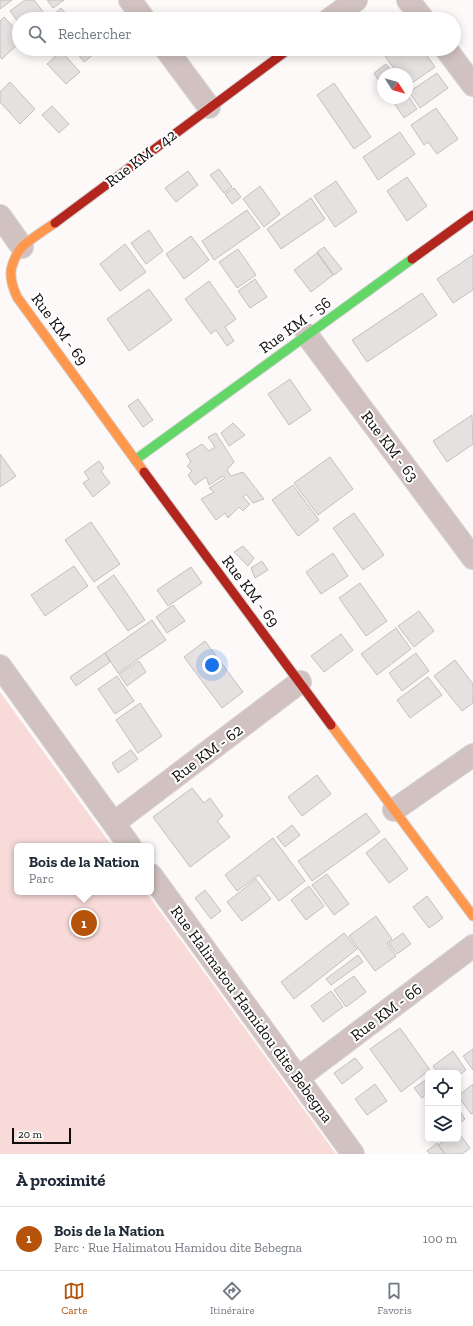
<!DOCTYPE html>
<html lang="fr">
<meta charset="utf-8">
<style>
:root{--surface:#fff;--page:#f6f6f7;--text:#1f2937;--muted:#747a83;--line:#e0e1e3;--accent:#b45309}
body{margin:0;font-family:"Zilla Slab",serif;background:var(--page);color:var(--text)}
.controls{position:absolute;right:12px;bottom:12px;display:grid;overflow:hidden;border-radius:6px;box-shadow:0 2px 10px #0003}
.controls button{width:36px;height:36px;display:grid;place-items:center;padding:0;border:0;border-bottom:1px solid var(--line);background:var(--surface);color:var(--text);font:20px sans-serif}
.compass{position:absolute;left:377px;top:68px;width:36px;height:36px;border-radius:50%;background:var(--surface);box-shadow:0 2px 10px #0003;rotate:126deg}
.scale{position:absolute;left:12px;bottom:10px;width:59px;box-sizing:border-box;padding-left:4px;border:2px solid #100c0c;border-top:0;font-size:11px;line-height:14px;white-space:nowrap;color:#100c0c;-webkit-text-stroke:3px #fff;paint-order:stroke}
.you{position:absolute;left:212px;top:665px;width:14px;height:14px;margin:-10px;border:3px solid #fff;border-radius:50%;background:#1a73e8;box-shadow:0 0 0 6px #1a73e833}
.badge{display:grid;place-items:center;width:26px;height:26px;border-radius:50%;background:var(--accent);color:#fff;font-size:13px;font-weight:700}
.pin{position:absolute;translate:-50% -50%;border:2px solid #fff;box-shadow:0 1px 4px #0006}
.popup{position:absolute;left:14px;top:843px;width:140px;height:52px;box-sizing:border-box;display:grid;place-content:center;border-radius:6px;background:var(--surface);filter:drop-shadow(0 1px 3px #0005);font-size:13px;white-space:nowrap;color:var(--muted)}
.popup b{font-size:15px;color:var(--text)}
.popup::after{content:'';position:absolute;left:50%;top:100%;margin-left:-8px;border:8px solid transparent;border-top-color:var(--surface)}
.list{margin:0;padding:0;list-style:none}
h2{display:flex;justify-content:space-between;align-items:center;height:52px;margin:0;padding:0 16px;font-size:17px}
h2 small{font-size:13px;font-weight:400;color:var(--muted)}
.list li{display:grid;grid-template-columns:26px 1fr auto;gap:12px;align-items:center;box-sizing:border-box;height:64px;padding:0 16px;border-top:1px solid var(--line)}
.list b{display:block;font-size:15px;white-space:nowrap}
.list p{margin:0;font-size:13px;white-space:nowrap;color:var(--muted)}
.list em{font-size:13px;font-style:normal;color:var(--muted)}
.icon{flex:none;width:22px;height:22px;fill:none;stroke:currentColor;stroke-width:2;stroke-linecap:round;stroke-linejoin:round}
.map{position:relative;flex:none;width:473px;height:1154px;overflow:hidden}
.search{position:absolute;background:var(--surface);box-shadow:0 2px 10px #0003;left:12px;right:12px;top:12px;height:44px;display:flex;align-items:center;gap:10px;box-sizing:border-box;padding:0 14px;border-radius:22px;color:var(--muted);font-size:15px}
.sheet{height:116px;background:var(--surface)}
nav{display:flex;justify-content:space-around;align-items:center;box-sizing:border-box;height:56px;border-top:1px solid var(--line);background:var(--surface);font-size:11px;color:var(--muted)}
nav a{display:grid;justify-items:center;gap:2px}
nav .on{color:var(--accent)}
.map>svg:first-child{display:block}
</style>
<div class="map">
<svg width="473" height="1154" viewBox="0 0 473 1154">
<rect width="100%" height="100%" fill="#fdf9f9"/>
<path fill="#f8dbd9" d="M0 692 112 846H17V892H146L336 1154H0Z"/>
<path fill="#e5e1e1" stroke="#c4c0c0" d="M0 0H12L0 9Z
M25 0H34L44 13 37 19H19V23L10 11Z
M47 0H64L53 8Z
M61 8 71 19H52L51 17Z
M4 17 19 33V43L2 59 0 57V21Z
M38 49H52L44 56Z
M74 49H100L84 62Z
M394 49H422L435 67 412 83 410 81 407 83V74H398L385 56Z
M61 51 80 72 66 84 47 64Z
M386 64 393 74H383V87L374 73Z
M437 73 448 88 420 108 409 92Z
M10 82 35 109 20 124 0 102V92Z
M334 83 371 137 354 149 317 95Z
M407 94 417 109 404 118 391 98H407Z
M52 106 69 124 59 133 42 115Z
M436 108 458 139 437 154 428 142 424 145 411 125Z
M400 132 415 154 378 180 363 157Z
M219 169 232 187 224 193 210 175Z
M188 171 198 185 176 202 165 188Z
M407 177 427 206 407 221 387 191Z
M336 181 357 212 335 227 314 196Z
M260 186 280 214 264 227 243 199Z
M234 188 241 197 232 204 225 194Z
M311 198 325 219 281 249 267 229Z
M247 210 260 228 214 260 202 241Z
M149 230 163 251 146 264 131 243Z
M191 236 209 260 184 279 166 254Z
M125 244 146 272 120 291 100 264Z
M324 247 342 269 334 275 317 252Z
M238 249 256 275 237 288 219 262Z
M317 253 333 275 311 292 294 270Z
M473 255V290L453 303 437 279Z
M255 279 267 297 250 308 238 291Z
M209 281 236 319 225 327 234 341 227 346 216 330 211 334 185 299Z
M149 289 172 320 129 351 107 319Z
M422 293 437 315 367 362 352 340Z
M290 379 311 410 289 425 268 394Z
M138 399 153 420 143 427 128 406Z
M472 415 473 444 447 462 433 441Z
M233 423 245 435 229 446 221 433Z
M216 433 234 462 227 470 231 476 243 472 264 499 253 503 246 494 243 497 250 504 243 511 239 507 228 518 225 513 216 520 201 499 214 492 209 488 225 478 223 476 209 485 206 477 195 485 188 475 192 471 187 466 191 462 186 454 202 444 209 451 215 447 208 437Z
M0 454 16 476 0 487Z
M330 457 353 489 318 515 294 483Z
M99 461 104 468 101 471 110 483 93 497 83 483 89 479 84 472Z
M293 485 319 520 298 536 272 500Z
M354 513 384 555 363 570 333 528Z
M91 522 120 564 94 582 65 540Z
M243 546 254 558 248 566 234 552Z
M333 553 348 576 321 594 306 572Z
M262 561 268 570 255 578 251 568Z
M74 566 88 586 45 616 31 595Z
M191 567 202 583 168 606 157 590Z
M114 575 145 620 128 631 97 587Z
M360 583 387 621 366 636 339 598Z
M173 605 185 621 167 633 156 617Z
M419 611 434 631 414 647 398 626Z
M152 620 166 640 118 673 105 653Z
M396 628 411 649 377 675 361 654Z
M341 634 353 650 324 672 311 656Z
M205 641 243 692 222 708 184 657Z
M105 653 110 662 76 686 70 677Z
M416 653 429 671 402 691 389 673Z
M455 660 473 684V703L462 711 434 676Z
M139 661 146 672 127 686 119 674Z
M117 676 134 701 115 714 98 689Z
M428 677 442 695 410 718 397 700Z
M140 703 162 736 138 753 116 720Z
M131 750 138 759 118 773 112 763Z
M317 775 331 794 302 816 288 797Z
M192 788 204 803 210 798 223 816 217 821 230 837 190 867 153 817Z
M366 813 380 832 312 881 298 861Z
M292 825 300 835 285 847 277 837Z
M273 838 305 881 279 901 259 875 237 891 225 875Z
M385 838 408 869 389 883 366 853Z
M327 874 349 904 334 915 312 885Z
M256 879 271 899 242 921 227 902Z
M309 886 324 906 306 920 291 900Z
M205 890 221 911 211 919 195 898Z
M427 896 443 918 429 928 413 907Z
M376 916 392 939 387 943 396 956 375 971 349 936Z
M344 933 357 949 294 999 281 982Z
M403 933 411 944 397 954 389 943Z
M358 955 363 962 331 985 326 979Z
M354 976 366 992 346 1007 334 990Z
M331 991 343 1007 323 1022 311 1006Z
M400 1028 430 1070 401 1092 370 1049Z
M473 1049V1070L463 1056Z
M453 1051 466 1070 458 1076V1073H438L433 1066Z
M355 1058 363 1068 342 1084 334 1073Z
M428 1078V1093L422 1098 414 1088Z
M375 1084 387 1101 367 1115 355 1099Z
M473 1084V1113L471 1114 458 1096Z
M458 1108 465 1119 458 1124Z
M458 1132 470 1148 462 1154H445L438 1145 446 1139H458Z
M437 1143 445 1154H430L427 1151Z"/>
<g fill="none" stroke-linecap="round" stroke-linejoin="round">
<defs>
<path id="street" d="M130 0 144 19
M408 0 423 19
M330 19 356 0
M166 49 209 107
M446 49 473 85
M0 216 22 247
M307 335 473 558
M0 666 130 846
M394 810 473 755
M114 823 300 682
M151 875 353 1154
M298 1078 473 946"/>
<path id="fast" d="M135 460 412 259"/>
<path id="slow" d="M55 223C46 229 29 240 22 247 16 254 10 267 11 276 11 283 14 290 17 297L144 472
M331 725 473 916"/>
<path id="jam" d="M55 223 289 49
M412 259 473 215
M144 472 331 725"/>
</defs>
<use href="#street" stroke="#d6d4d4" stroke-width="24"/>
<use href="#fast" stroke="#d6d4d4" stroke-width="11"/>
<use href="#slow" stroke="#d6d4d4" stroke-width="11"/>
<use href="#jam" stroke="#d6d4d4" stroke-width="11"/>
<use href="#street" stroke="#d1c2c1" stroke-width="22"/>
<use href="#fast" stroke="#63d668" stroke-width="9"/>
<use href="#slow" stroke="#ff974d" stroke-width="9"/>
<use href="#jam" stroke="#b3261e" stroke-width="9"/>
</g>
<g text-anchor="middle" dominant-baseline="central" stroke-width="4" stroke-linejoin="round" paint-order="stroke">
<g font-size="16" fill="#100c0c" stroke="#fff">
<text transform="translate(141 158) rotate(-37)">Rue KM - 42</text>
<text transform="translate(295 325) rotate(-36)">Rue KM - 56</text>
<text transform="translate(60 329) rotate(54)">Rue KM - 69</text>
<text transform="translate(390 446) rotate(53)">Rue KM - 63</text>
<text transform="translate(251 591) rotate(53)">Rue KM - 69</text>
<text transform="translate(207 753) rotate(-37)">Rue KM - 62</text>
<text transform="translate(386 1012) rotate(-37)">Rue KM - 66</text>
<text transform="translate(252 1014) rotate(54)">Rue Halimatou Hamidou dite Bebegna</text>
</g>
</g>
</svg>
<div class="controls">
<button><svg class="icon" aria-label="locate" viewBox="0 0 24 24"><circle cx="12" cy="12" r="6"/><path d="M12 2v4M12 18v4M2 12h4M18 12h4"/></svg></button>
<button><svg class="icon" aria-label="layers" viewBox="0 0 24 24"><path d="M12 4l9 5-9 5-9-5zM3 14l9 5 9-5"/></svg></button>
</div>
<svg class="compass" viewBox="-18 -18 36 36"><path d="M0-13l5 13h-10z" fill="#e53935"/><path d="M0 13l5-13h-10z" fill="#747a83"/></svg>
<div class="scale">20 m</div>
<div class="you"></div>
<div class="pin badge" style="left:84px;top:923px">1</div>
<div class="popup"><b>Bois de la Nation</b>Parc</div>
<div class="search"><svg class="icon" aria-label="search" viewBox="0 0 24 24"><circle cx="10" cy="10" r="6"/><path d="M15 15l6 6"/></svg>Rechercher</div>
</div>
<section class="sheet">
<h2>À proximité<small></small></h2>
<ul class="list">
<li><span class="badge">1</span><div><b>Bois de la Nation</b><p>Parc · Rue Halimatou Hamidou dite Bebegna</p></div><em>100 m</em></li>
</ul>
</section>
<nav>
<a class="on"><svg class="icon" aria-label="map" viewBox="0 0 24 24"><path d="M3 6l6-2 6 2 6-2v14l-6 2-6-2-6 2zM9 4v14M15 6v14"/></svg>Carte</a>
<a><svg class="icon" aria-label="directions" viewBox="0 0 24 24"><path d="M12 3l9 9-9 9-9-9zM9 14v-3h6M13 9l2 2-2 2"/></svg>Itinéraire</a>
<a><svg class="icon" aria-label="saved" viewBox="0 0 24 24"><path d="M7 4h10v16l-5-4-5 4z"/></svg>Favoris</a>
</nav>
